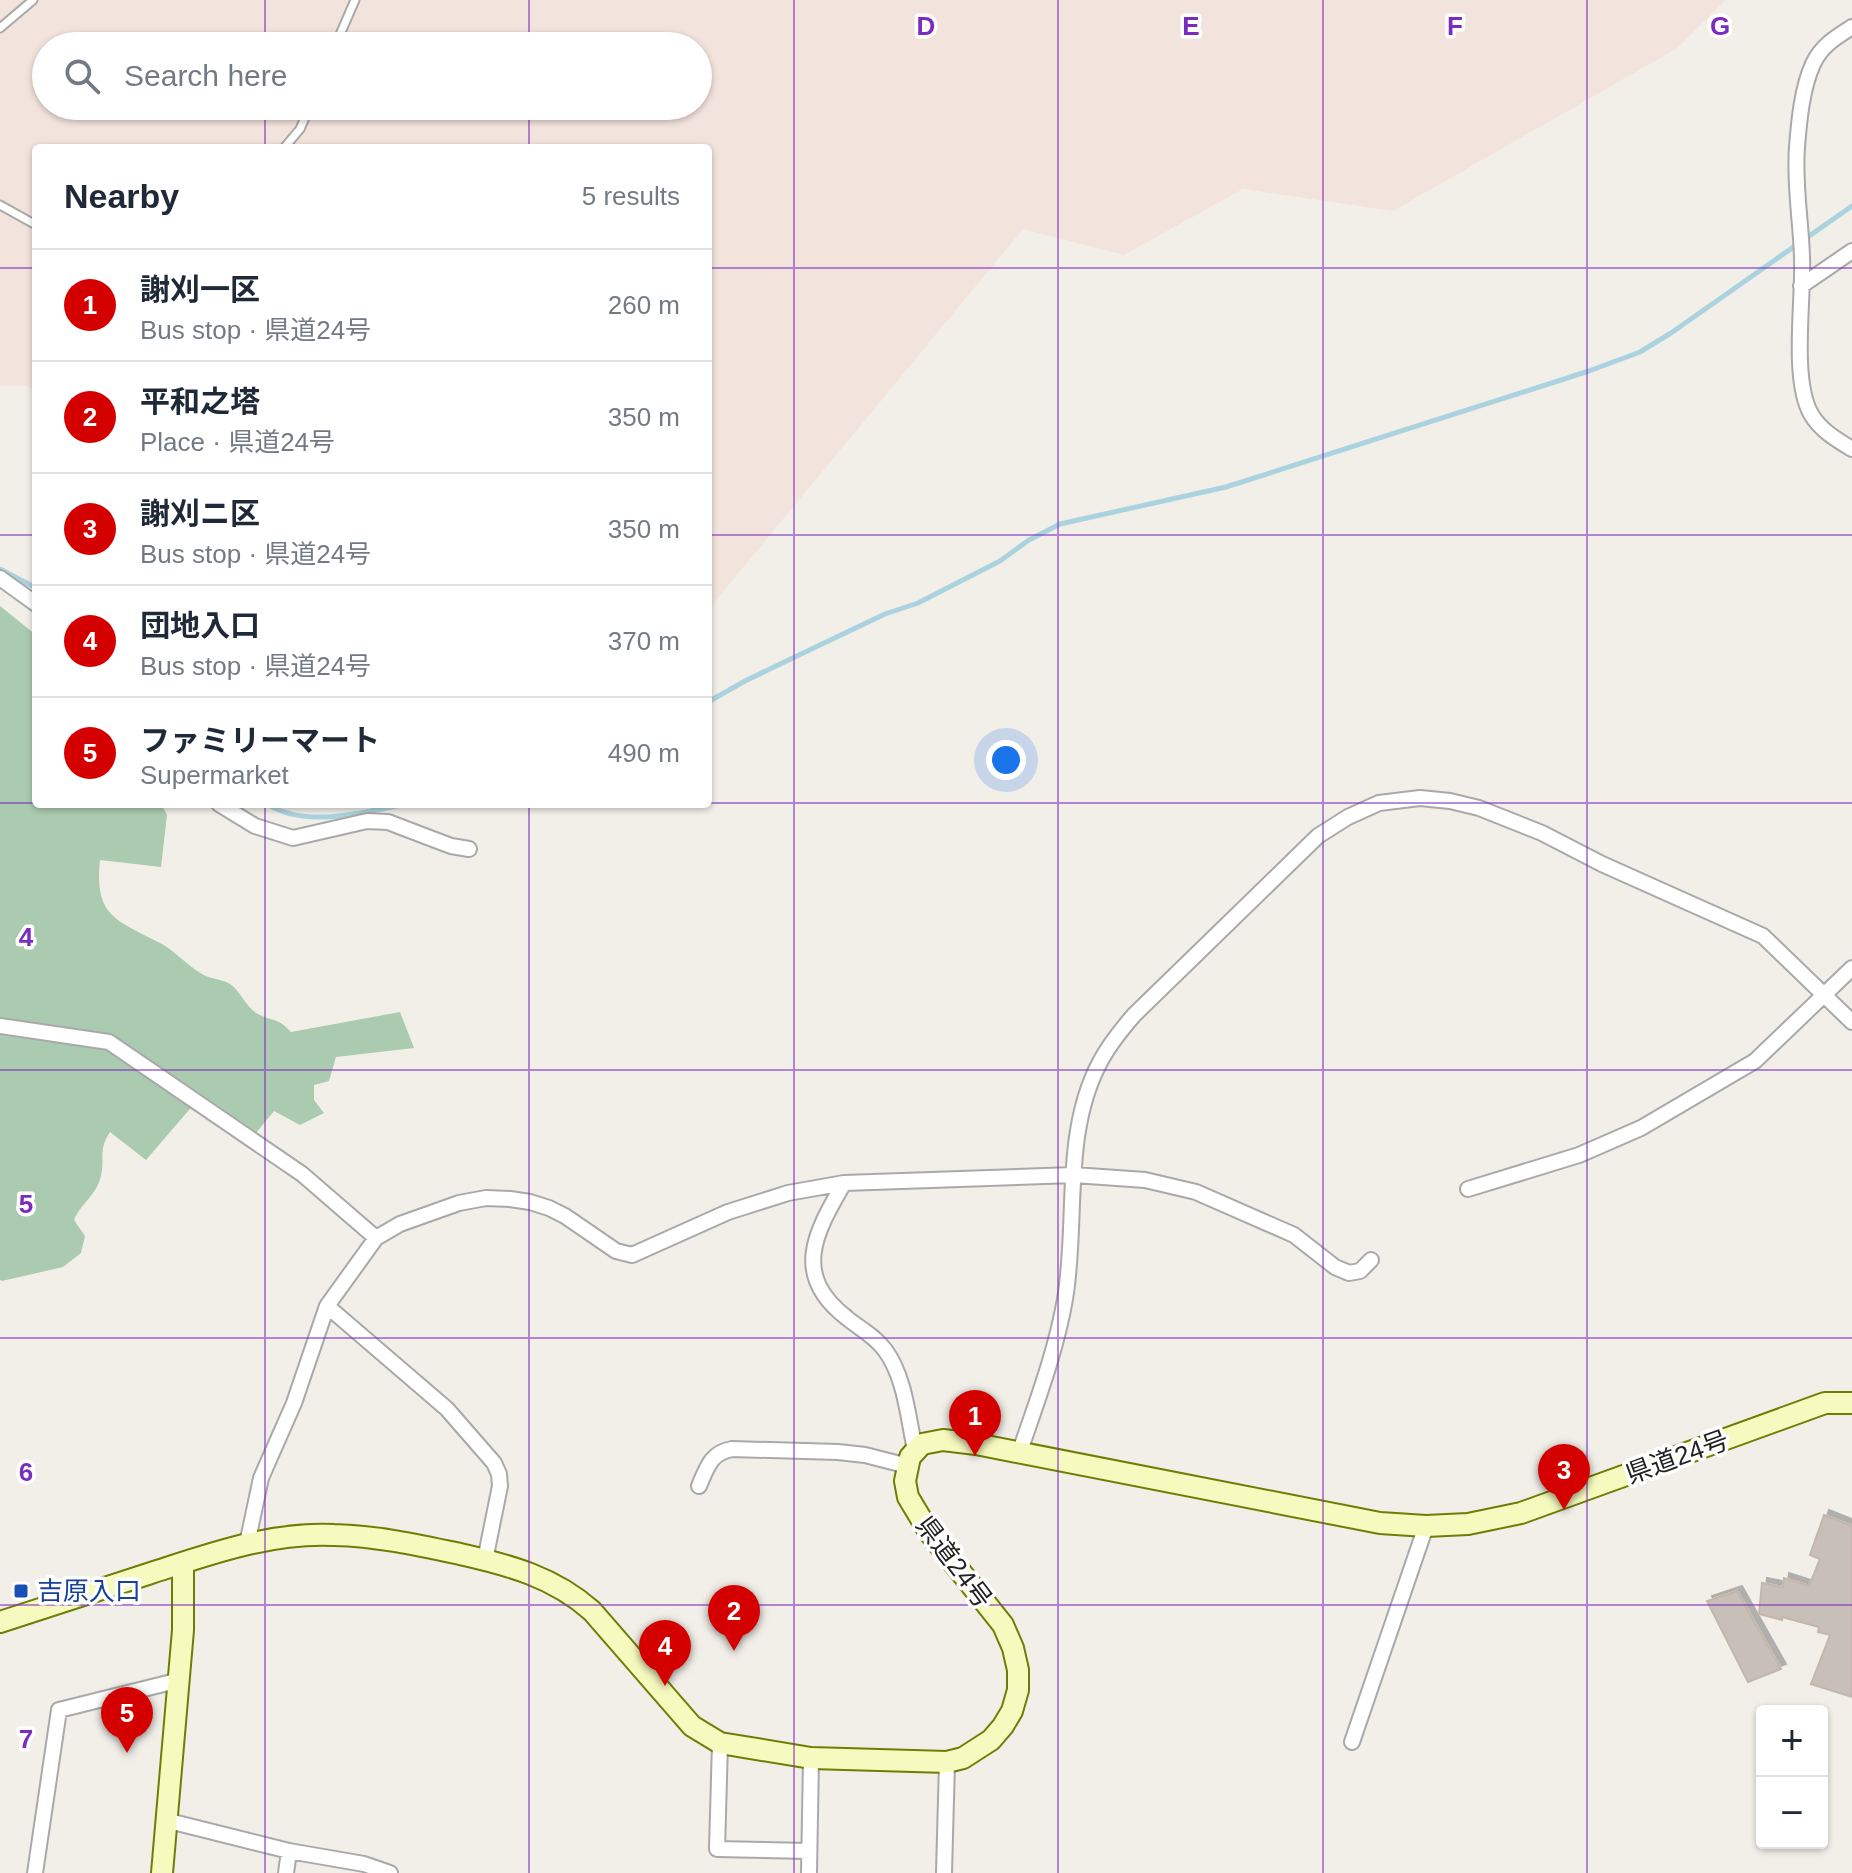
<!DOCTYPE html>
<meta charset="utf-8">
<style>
:root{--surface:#fff;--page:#f6f6f7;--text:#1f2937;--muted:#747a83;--line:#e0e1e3;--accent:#d40000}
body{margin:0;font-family:Helvetica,"Noto Sans JP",sans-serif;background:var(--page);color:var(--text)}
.controls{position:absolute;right:24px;bottom:24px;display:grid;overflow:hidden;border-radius:8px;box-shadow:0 2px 6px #0004}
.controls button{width:72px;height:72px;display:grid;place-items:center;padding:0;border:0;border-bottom:2px solid var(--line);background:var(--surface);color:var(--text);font:40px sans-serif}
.you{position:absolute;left:1006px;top:760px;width:28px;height:28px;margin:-20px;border:6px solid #fff;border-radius:50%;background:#1a73e8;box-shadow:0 0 0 12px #1a73e833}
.badge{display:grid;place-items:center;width:52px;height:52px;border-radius:50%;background:var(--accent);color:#fff;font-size:26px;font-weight:700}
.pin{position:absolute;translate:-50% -66px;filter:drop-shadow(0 2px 4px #0008)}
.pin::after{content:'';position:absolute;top:42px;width:28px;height:24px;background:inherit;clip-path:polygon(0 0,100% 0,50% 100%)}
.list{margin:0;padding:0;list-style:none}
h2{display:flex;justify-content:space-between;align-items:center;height:104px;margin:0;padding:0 32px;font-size:34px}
h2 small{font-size:26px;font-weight:400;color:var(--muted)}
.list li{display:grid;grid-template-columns:52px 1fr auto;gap:24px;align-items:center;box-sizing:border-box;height:112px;padding:0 32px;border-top:2px solid var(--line)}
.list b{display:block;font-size:30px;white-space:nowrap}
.list p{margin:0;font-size:26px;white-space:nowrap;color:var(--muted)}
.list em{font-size:26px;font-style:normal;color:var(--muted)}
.icon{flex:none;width:44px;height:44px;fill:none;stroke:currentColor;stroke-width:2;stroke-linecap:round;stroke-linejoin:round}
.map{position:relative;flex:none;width:1852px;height:1873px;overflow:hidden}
.search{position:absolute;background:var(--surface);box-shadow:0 2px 6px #0004;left:32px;top:32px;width:680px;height:88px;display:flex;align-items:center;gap:20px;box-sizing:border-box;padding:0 28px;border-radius:44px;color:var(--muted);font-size:30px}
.panel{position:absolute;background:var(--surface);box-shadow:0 2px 6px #0004;left:32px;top:144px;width:680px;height:664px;border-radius:8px}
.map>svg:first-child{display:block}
</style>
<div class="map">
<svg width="1852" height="1873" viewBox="0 0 1852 1873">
<defs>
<filter id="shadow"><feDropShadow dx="5" dy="-5" stdDeviation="0" flood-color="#0004"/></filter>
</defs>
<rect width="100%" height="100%" fill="#f2efe9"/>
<path fill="#f3e3dd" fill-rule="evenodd" d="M0 0H1726L1676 49 1393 211 1243 189 1124 255 1023 229 708 610V148H36V390L27 386H0ZM46 46H698V106H46Z"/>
<path fill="#aacbaf" d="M0 606 36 635V804H161L167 815 161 867 100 860C94 918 117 920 162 944 176 952 187 965 202 974 210 979 222 979 230 984 242 992 246 1009 260 1015 275 1022 278 1018 291 1032L400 1012 414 1048 336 1057 329 1081 314 1085V1100L324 1113 300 1125 274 1111 256 1133 201 1096 146 1160 110 1132C98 1150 105 1158 101 1176 96 1196 81 1203 74 1220L85 1236 81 1253 63 1267 2 1281 0 1280Z"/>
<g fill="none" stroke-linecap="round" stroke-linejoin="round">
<path stroke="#aad3df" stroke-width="5" d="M0 569 36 588
M708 702 745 681 822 644 885 614 918 603 1000 561 1029 540 1060 524 1226 487 1589 371 1640 352 1671 333 1852 206
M267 804C306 829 364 812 406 804"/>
</g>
<path fill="#c7bfb8" stroke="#c4b6ab" stroke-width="2" filter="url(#shadow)" d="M1824 1515 1852 1526V1697L1811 1684 1830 1635 1818 1632 1819 1627 1782 1617V1620L1759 1614 1762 1583 1783 1587 1784 1578 1809 1586 1820 1559 1810 1555Z
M1737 1591 1781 1669 1748 1682 1707 1601Z"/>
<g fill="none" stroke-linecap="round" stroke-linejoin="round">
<defs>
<path id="lane" d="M0 28 33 0
M335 46 355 0
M284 148 300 129 310 106
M0 205 36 225"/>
<path id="street" d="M1852 27C1836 37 1821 46 1813 64 1802 88 1799 121 1797 147 1794 184 1801 221 1802 257 1804 298 1791 379 1811 414 1820 430 1837 440 1852 449
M1801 286 1852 251
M0 578 36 604
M219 804 255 826 293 838 367 821 388 822 451 846 469 849
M0 1026 109 1042 302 1174 376 1238
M844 1183C815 1233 791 1275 847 1318 860 1329 874 1335 885 1350 905 1377 908 1417 915 1450
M1468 1189 1579 1155 1641 1128 1755 1061 1852 968
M327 1306 447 1409 494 1463 499 1474 500 1486 485 1560
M1020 1451C1037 1401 1056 1351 1065 1299 1078 1223 1062 1135 1099 1064 1108 1046 1121 1030 1134 1015L1318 836 1348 817 1379 803 1420 798 1450 801 1479 808 1542 833 1602 864 1763 936 1852 1022
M699 1486C707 1468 710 1453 732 1449L838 1452 865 1455 908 1466
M247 1544 261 1478 294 1403 327 1306 376 1238 400 1224 459 1203 486 1198 510 1199 530 1202 549 1208 565 1216 616 1251 632 1255 728 1212 788 1193 844 1183 1074 1175 1145 1180 1196 1192 1294 1235 1335 1267 1349 1273 1360 1271 1371 1260
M1352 1742 1426 1526
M720 1743 717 1849 809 1851
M169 1821 289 1851 364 1864 390 1873
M35 1873 59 1710 180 1680
M286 1873 289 1851
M809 1873 811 1758
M944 1873 947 1762"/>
<path id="secondary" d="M0 1622C50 1606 100 1590 151 1573 210 1554 270 1532 334 1535 377 1536 418 1545 460 1554 509 1565 554 1577 592 1611L692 1726 720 1743 811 1758 947 1762 963 1758 991 1740 1003 1726 1012 1711 1018 1690V1670L1013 1648 1003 1625 929 1532 908 1497 905 1481 910 1457 922 1444 943 1440 976 1444 1380 1523 1426 1526 1468 1524 1521 1513 1825 1403H1852
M162 1873 183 1630V1563"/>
</defs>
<use href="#lane" stroke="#a9a9a9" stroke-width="11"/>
<use href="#street" stroke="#a9a9a9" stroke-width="18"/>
<use href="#secondary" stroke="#707d05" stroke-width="24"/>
<use href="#lane" stroke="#fff" stroke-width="7"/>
<use href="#street" stroke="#fff" stroke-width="14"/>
<use href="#secondary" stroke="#f7fabf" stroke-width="20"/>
</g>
<path fill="none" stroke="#7b2cbf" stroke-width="2" stroke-opacity="0.55" d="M265 0V46M529 0V46M794 0V1873M1058 0V1873M1323 0V1873M1587 0V1873M265 106V148M529 106V148M0 268H36M708 268H1852M0 535H36M708 535H1852M0 803H36M708 803H1852M265 804V1873M529 804V1873M0 1070H1852M0 1338H1852M0 1605H1852"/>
<rect fill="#1a4fb4" stroke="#fff" stroke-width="3" x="13" y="1583" width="16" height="16" rx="4"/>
<g text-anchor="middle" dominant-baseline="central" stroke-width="7" stroke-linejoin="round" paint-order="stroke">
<g font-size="26" fill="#222" stroke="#fff">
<text transform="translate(1677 1457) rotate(-20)">県道24号</text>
<text transform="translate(954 1562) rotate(53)">県道24号</text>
</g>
<g font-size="26" fill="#164399" stroke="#fff" text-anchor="start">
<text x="37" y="1591">吉原入口</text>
</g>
</g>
<g font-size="26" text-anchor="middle" font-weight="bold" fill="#7b2cbf" stroke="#fff" stroke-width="7" stroke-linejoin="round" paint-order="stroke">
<text x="926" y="35">D</text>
<text x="1191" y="35">E</text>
<text x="1455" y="35">F</text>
<text x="1720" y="35">G</text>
<text x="26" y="946">4</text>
<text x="26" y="1213">5</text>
<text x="26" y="1481">6</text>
<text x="26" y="1748">7</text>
</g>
</svg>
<div class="controls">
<button>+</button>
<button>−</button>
</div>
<div class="you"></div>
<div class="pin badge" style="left:975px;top:1456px">1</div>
<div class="pin badge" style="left:734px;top:1651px">2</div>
<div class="pin badge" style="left:1564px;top:1510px">3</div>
<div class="pin badge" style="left:665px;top:1686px">4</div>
<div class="pin badge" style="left:127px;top:1753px">5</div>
<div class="search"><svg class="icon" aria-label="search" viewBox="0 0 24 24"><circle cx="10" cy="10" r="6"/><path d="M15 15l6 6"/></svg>Search here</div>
<section class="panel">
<h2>Nearby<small>5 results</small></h2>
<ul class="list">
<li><span class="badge">1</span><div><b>謝刈一区</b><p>Bus stop · 県道24号</p></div><em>260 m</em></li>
<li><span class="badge">2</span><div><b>平和之塔</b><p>Place · 県道24号</p></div><em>350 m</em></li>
<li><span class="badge">3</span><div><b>謝刈ニ区</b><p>Bus stop · 県道24号</p></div><em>350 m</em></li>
<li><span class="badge">4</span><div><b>団地入口</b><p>Bus stop · 県道24号</p></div><em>370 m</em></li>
<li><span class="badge">5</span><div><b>ファミリーマート</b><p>Supermarket</p></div><em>490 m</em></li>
</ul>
</section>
</div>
